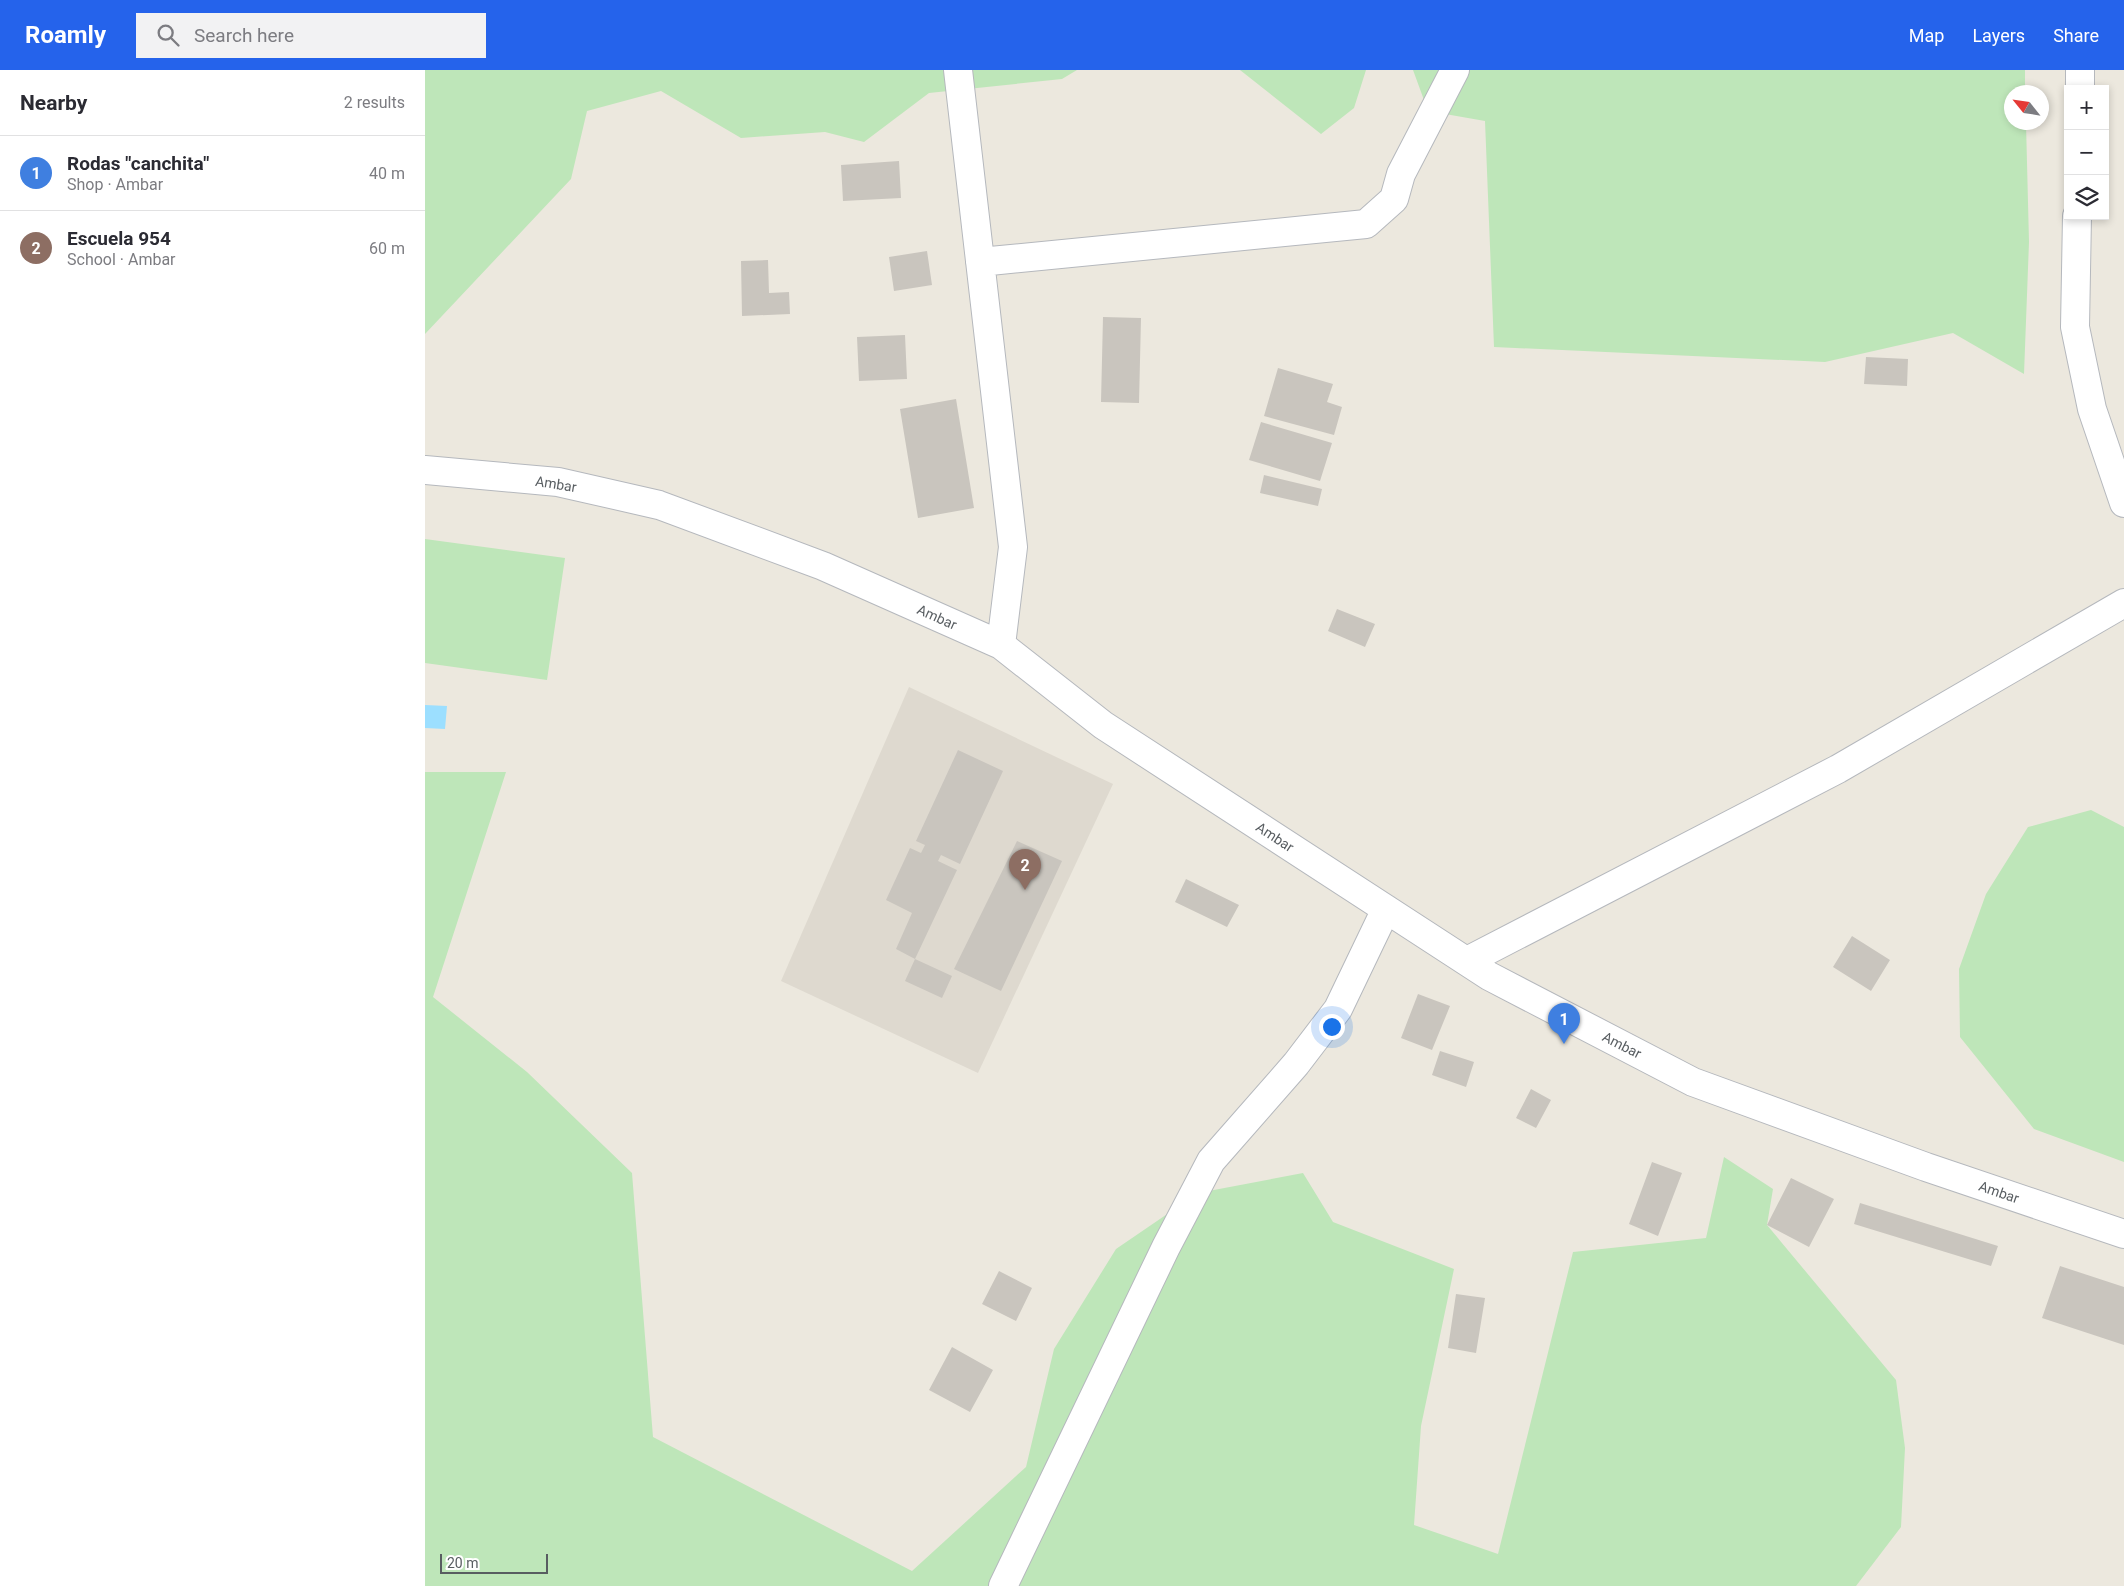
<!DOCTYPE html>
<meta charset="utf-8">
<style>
:root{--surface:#fff;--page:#f2f2f3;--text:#2b2b33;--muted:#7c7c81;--line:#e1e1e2;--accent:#2563eb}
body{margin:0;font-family:Roboto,sans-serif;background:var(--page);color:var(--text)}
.controls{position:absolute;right:15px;top:15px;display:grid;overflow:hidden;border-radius:0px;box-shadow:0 2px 8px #0003}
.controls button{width:45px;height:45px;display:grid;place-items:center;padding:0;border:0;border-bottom:1px solid var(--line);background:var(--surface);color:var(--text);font:25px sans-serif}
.compass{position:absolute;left:1579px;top:15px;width:45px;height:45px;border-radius:50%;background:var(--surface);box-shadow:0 2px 8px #0003;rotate:300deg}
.scale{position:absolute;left:15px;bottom:12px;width:108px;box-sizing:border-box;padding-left:5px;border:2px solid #585d61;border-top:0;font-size:14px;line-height:18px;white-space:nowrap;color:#585d61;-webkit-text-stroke:4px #fff;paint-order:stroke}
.you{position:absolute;left:906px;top:956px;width:18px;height:18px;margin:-12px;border:4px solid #fff;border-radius:50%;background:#1a73e8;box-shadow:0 0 0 8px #1a73e833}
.badge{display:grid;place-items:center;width:32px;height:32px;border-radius:50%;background:var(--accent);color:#fff;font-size:16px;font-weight:700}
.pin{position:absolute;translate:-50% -41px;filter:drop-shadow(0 1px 2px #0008)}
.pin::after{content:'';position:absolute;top:26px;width:18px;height:15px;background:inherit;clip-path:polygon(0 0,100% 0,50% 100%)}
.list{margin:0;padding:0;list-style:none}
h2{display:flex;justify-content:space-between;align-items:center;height:65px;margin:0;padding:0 20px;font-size:21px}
h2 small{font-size:16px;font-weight:400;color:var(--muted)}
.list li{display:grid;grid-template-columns:32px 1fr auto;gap:15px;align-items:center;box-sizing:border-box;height:75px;padding:0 20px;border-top:1px solid var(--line)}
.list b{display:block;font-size:19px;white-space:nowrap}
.list p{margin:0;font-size:16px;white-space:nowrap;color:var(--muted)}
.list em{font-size:16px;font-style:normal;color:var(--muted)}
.icon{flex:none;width:28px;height:28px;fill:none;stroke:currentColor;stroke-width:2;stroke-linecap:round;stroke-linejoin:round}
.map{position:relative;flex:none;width:1699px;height:1516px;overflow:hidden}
header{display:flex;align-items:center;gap:30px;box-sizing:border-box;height:70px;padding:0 25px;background:var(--accent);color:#fff}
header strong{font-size:24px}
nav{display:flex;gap:28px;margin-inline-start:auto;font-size:18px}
.search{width:350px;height:45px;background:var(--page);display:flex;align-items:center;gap:12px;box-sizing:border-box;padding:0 18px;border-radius:0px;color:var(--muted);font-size:19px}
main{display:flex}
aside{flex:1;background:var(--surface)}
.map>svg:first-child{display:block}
</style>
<header>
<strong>Roamly</strong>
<div class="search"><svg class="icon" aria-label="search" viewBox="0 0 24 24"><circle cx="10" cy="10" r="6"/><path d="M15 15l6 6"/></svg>Search here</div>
<nav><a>Map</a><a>Layers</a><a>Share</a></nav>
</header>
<main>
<aside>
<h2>Nearby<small>2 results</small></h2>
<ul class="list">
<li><span class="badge" style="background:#3f7fe0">1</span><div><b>Rodas &quot;canchita&quot;</b><p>Shop · Ambar</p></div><em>40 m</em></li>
<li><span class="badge" style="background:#8d6e63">2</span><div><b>Escuela 954</b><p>School · Ambar</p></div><em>60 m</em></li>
</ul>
</aside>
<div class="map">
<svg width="1699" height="1516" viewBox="0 0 1699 1516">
<rect width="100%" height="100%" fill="#ece8de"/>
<path fill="#ded9cf" d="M484 617 688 714 553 1003 356 911Z"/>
<path fill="#bee6b9" d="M0 0H652L637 9 504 23 439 72 400 62 316 68 236 21 162 41 146 109 0 264Z
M815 0H941L929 38 896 64Z
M988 0H1600V22H1586V52L1601 53 1604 172 1599 304 1528 263 1400 292 1069 277 1060 51 1003 41Z
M0 469 140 488 122 610 0 593Z
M0 702H81L8 927 102 1002 207 1103 228 1367 487 1501 601 1397 629 1279 691 1179 773 1123 878 1103 908 1152 1029 1199 996 1356 989 1455 1073 1484 1148 1182 1281 1168 1299 1087 1348 1119 1342 1155 1471 1310 1480 1378 1476 1457 1431 1516H0Z
M1666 740 1699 757V1092L1609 1059 1535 967 1534 899 1561 824 1603 757Z"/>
<path fill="#9cdfff" d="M0 635 22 636 20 659 0 658Z"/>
<path fill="#c9c5be" d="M474 91 476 128 418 131 416 95Z
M502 181 507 215 469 221 464 187Z
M343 190 344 223 364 222 365 244 317 246 316 191Z
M678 247 716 248 714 333 676 332Z
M480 265 482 309 434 311 432 267Z
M1441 287 1483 289 1482 316 1439 314Z
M853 298 908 314 902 332 917 337 909 365 839 346Z
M531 329 549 438 493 448 475 339Z
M836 352 907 373 895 411 824 390Z
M839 405 897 419 893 436 835 423Z
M912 539 950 554 940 577 903 561Z
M533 680 578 701 535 794 516 785 513 791 532 800 490 889 471 879 487 843 461 830 485 778 496 783 500 775 491 771Z
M592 771 637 791 576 921 529 899Z
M761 809 814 835 802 857 750 832Z
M1427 866 1465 890 1446 921 1408 897Z
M490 889 527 906 517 928 480 911Z
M993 924 1025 936 1007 980 976 968Z
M1015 981 1049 992 1041 1017 1007 1005Z
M1106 1019 1126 1030 1111 1058 1091 1048Z
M1227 1092 1257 1103 1233 1166 1204 1154Z
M1366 1108 1409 1129 1384 1177 1342 1155Z
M1435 1133 1573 1176 1566 1196 1429 1154Z
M1635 1196 1699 1217V1275L1617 1248Z
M574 1201 607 1218 591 1251 557 1234Z
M1031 1224 1060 1228 1051 1283 1023 1278Z
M527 1277 568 1300 545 1342 504 1320Z"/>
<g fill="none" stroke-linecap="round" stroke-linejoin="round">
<defs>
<path id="minor" d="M533 0 588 477 576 575
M1655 19V0
M1652 146 1650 257 1667 339 1699 433
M555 192 941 154 969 129 976 104 1030 0
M0 400 133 412 234 435 398 496 576 575 678 655 1064 906 1268 1012 1501 1097 1699 1164
M1042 891 1413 699 1699 533
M578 1516 741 1177 786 1091 871 994 913 939 961 839"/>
</defs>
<use href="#minor" stroke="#b5b8bd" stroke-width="30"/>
<use href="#minor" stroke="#fff" stroke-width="28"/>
</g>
<g text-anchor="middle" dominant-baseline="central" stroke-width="4" stroke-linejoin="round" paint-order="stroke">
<g font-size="14" fill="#585d61" stroke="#fff">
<text transform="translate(131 414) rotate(9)">Ambar</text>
<text transform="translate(512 547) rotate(24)">Ambar</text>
<text transform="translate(850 767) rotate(33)">Ambar</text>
<text transform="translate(1197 975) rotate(27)">Ambar</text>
<text transform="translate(1574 1122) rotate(19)">Ambar</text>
</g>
</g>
</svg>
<div class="controls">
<button>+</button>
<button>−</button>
<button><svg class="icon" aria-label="layers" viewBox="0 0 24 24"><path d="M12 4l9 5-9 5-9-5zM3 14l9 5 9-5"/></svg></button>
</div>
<svg class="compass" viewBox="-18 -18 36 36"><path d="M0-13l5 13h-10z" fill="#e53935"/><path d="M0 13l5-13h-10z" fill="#7c7c81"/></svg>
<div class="scale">20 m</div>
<div class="you"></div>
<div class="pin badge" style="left:1139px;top:974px;background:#3f7fe0">1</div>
<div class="pin badge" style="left:600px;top:820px;background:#8d6e63">2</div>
</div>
</main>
